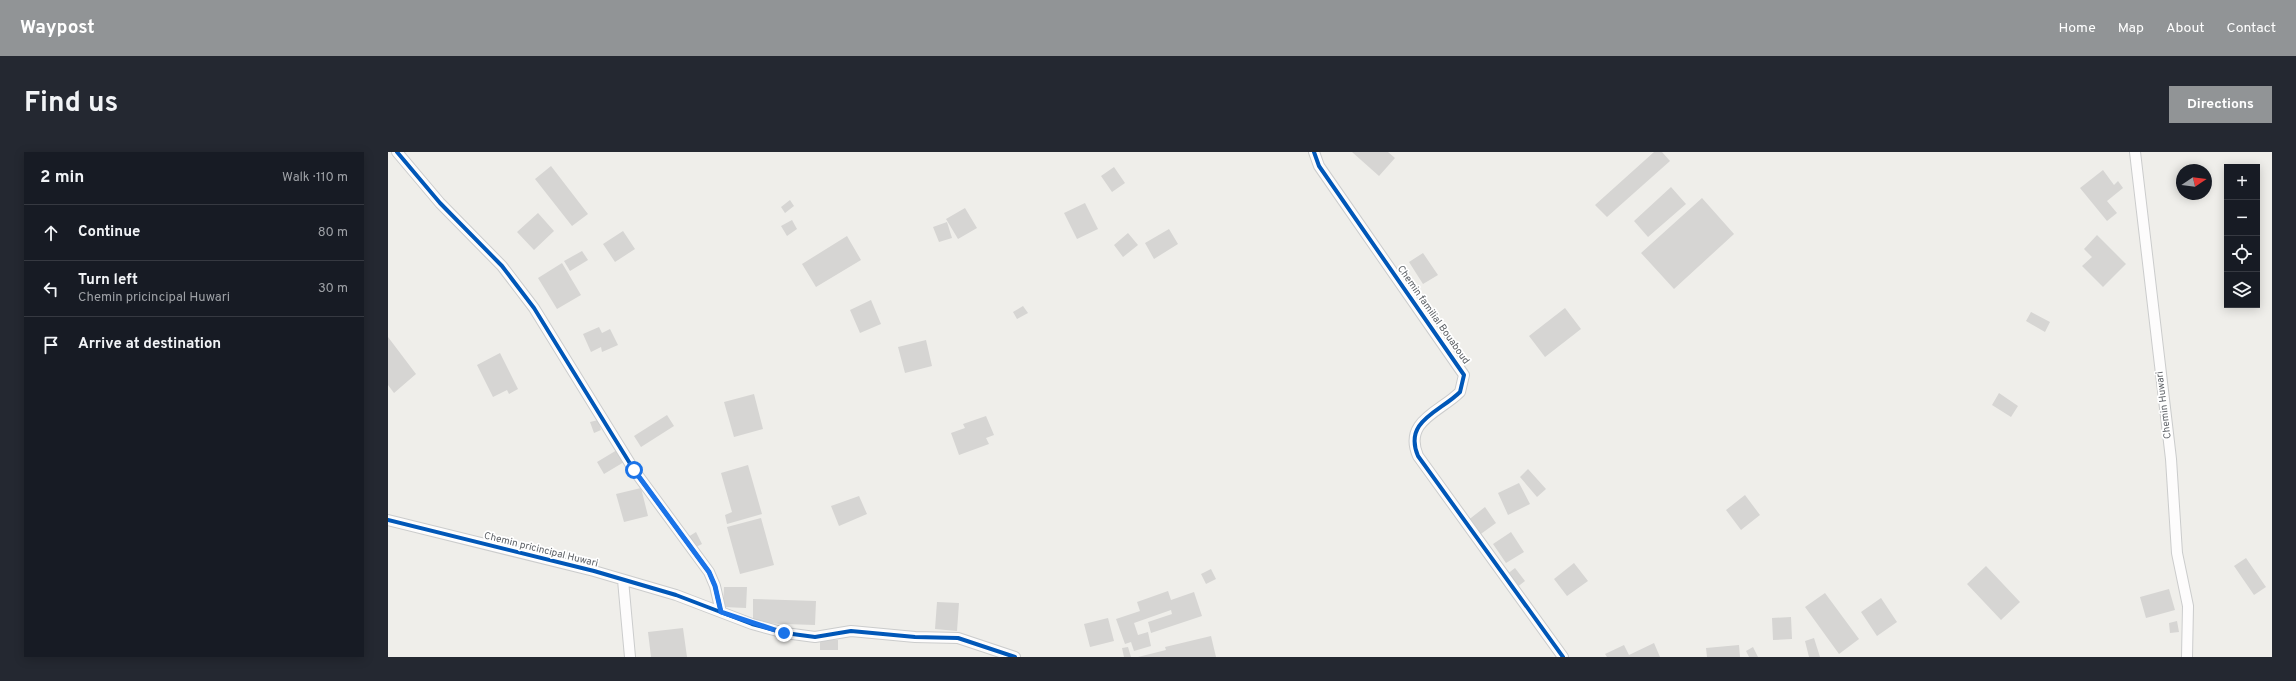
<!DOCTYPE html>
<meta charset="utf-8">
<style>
:root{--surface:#171b24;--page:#242831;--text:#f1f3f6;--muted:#9ea1a6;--line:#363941;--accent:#919496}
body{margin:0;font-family:Overpass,sans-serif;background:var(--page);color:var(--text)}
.controls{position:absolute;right:12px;top:12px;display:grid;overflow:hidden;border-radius:0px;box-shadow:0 2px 10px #0003}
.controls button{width:36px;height:36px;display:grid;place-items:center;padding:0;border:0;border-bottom:1px solid var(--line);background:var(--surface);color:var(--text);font:20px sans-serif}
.compass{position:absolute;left:1788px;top:12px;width:36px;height:36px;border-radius:50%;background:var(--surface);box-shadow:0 2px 10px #0003;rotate:77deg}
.stop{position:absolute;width:12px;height:12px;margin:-9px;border:3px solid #1a73e8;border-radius:50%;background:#fff}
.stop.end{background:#1a73e8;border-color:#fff;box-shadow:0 1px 4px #0008}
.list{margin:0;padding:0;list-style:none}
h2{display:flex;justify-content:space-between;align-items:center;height:52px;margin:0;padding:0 16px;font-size:17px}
h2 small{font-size:13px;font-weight:400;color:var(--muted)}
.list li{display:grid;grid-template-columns:26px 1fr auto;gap:12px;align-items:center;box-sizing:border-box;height:56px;padding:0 16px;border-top:1px solid var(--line)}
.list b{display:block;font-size:15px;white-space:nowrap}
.list p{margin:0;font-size:13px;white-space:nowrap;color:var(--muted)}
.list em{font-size:13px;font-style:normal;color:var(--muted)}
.icon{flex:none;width:22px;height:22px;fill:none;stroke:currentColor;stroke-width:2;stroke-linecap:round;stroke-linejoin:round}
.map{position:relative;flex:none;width:1884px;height:505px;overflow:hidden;border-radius:0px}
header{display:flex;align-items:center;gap:24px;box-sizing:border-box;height:56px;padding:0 20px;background:var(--accent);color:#fff}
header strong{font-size:19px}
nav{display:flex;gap:22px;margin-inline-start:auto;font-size:14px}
.intro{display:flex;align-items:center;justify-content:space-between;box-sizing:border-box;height:96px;padding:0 24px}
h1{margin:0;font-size:28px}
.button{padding:10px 18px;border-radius:0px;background:var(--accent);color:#fff;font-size:14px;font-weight:700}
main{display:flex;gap:24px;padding:0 24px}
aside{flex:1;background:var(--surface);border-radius:0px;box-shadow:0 2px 10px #0003}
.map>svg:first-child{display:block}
</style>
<header>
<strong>Waypost</strong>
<nav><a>Home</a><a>Map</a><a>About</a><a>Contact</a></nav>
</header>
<div class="intro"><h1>Find us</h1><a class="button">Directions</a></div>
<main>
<aside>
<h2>2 min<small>Walk · 110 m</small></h2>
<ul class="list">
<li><svg class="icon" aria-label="ahead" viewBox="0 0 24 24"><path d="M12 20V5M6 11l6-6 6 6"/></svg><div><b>Continue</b></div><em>80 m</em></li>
<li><svg class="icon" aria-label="left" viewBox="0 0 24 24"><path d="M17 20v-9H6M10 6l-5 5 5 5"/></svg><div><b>Turn left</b><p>Chemin pricincipal Huwari</p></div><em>30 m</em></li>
<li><svg class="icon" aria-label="arrive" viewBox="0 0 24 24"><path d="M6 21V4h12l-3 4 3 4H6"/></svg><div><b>Arrive at destination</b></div></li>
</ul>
</aside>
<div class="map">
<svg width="1884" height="505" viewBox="0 0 1884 505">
<rect width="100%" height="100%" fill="#efeeea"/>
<path fill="#d6d5d3" d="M964 0H1000L1007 6 991 24Z
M1266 0H1274L1282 9 1219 65 1207 53Z
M163 14 200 62 184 74 147 27Z
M726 15 737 31 724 40 713 24Z
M1715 18 1726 33 1730 29 1735 36 1719 49 1729 61 1719 69 1692 36Z
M1283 35 1298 52 1260 85 1246 69Z
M1314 46 1346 82 1286 137 1253 101Z
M402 48 406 54 397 61 393 55Z
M697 51 710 77 689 87 676 61Z
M577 56 589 76 570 87 558 67Z
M150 61 166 79 146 98 129 80Z
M404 68 409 77 399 84 393 74Z
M559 70 564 86 551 90 545 75Z
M781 77 790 92 766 107 757 91Z
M235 79 247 97 227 110 215 92Z
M740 81 750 93 735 105 726 93Z
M1709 83 1738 112 1715 135 1694 114 1704 105 1696 97Z
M459 84 473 108 428 135 414 112Z
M194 99 200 108 182 119 176 109Z
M1035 101 1050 123 1035 132 1021 110Z
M174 111 193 143 169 157 150 126Z
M483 148 493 172 472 181 462 158Z
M635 154 640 161 629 167 625 160Z
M1177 156 1193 177 1157 205 1141 184Z
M1643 160 1662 170 1657 180 1638 169Z
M211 175 214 181 222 177 230 193 214 200 213 195 203 200 195 182Z
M0 185 28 222 6 241 0 233Z
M538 188 544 214 517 221 510 195Z
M112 201 130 237 121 242 119 238 105 245 89 213Z
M1611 241 1630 254 1623 265 1604 253Z
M366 242 375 277 346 285 336 250Z
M279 263 286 274 253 295 246 284Z
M598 264 606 283 598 286 601 292 571 303 563 281 577 276 575 272Z
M210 268 213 278 206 281 202 270Z
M229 298 236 310 216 322 209 310Z
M360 313 374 362 339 372 337 363 344 360 333 321Z
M1140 317 1158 337 1149 345 1132 325Z
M1131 331 1142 352 1120 363 1110 341Z
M253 336 260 364 236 370 228 342Z
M1357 343 1372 363 1353 378 1338 358Z
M471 344 479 362 451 374 443 354Z
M1097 355 1108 371 1090 384 1079 369Z
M373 366 386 413 352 422 339 375Z
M308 380 314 392 306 396 300 385Z
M1123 380 1136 400 1118 411 1105 392Z
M1858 406 1878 435 1866 443 1846 414Z
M1186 411 1200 429 1179 444 1166 427Z
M1598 414 1632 450 1613 468 1579 432Z
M1127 416 1137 429 1128 436 1118 423Z
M823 417 828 427 818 432 813 422Z
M336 435H359L358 456 335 455Z
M1781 437 1787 458 1758 466 1752 445Z
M780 439 783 448 806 440 814 464 763 481 760 470 784 462 783 458 746 471 750 483 760 480 763 494 746 499 743 490 737 492 728 467 752 459 749 450Z
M1437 441 1471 487 1451 502 1417 455Z
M1493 446 1509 470 1489 484 1473 460Z
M365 447 428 449 427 473 365 471Z
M549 450 571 451 569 479 547 477Z
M1403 465 1404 487 1385 488 1384 466Z
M720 466 726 489 702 495 696 472Z
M1789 469 1791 480 1782 481 1781 471Z
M295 476 299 505H263L260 480Z
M823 484 828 505H750L778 498 777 495Z
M1426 486 1432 505H1421L1417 489Z
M432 488H450V498H432Z
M1266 491 1272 505H1219L1217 502 1236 493 1241 503Z
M1351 493 1352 505H1319L1318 496Z
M740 495 743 505H736L734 496Z
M1365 495 1370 505H1361L1358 499Z"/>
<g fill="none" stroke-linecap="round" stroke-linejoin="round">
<defs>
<path id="street" d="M9 0 52 51 114 114 146 156 246 318 321 420 327 434 333 460
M926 0 931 14 1076 223 1072 240C1052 260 1015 269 1030 304L1175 505
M1747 0 1783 307 1789 401 1800 454 1799 505
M0 368 206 419 288 443 364 472 397 481 427 485 463 479 527 485 570 486 627 505
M235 428 242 505"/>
</defs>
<use href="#street" stroke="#cbcccc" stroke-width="12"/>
<use href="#street" stroke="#fdfcfc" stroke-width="10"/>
<defs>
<path id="cycleway" d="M9 0 52 51 114 114 146 156 246 318 321 420 327 434 333 460
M926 0 931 14 1076 223 1072 240C1052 260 1015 269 1030 304L1175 505
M0 368 206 419 288 443 364 472 397 481 427 485 463 479 527 485 570 486 627 505"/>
</defs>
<use href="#cycleway" stroke="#fff" stroke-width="6"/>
<use href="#cycleway" stroke="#0057b8" stroke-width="4"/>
</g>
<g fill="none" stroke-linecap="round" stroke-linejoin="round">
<path stroke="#1a73e8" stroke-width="5" d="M246 318 321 420 327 434 333 460 396 481"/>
</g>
<g text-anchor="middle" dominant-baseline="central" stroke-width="3.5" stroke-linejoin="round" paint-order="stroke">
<g font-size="10" fill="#5f6368" stroke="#fff">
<text transform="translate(1045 163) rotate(55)">Chemin familial Bouaboud</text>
<text transform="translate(1776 253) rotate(-97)">Chemin Huwari</text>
<text transform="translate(153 398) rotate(14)">Chemin pricincipal Huwari</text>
</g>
</g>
</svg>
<div class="controls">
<button>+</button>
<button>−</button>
<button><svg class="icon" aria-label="locate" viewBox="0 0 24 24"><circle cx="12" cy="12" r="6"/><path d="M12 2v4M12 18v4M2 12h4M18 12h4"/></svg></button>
<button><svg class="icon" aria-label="layers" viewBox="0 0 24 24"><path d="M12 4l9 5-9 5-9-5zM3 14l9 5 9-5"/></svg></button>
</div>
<svg class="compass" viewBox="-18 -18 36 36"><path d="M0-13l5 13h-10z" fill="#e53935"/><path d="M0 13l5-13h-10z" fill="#9ea1a6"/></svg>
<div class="stop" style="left:246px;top:318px"></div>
<div class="stop end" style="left:396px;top:481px"></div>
</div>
</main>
